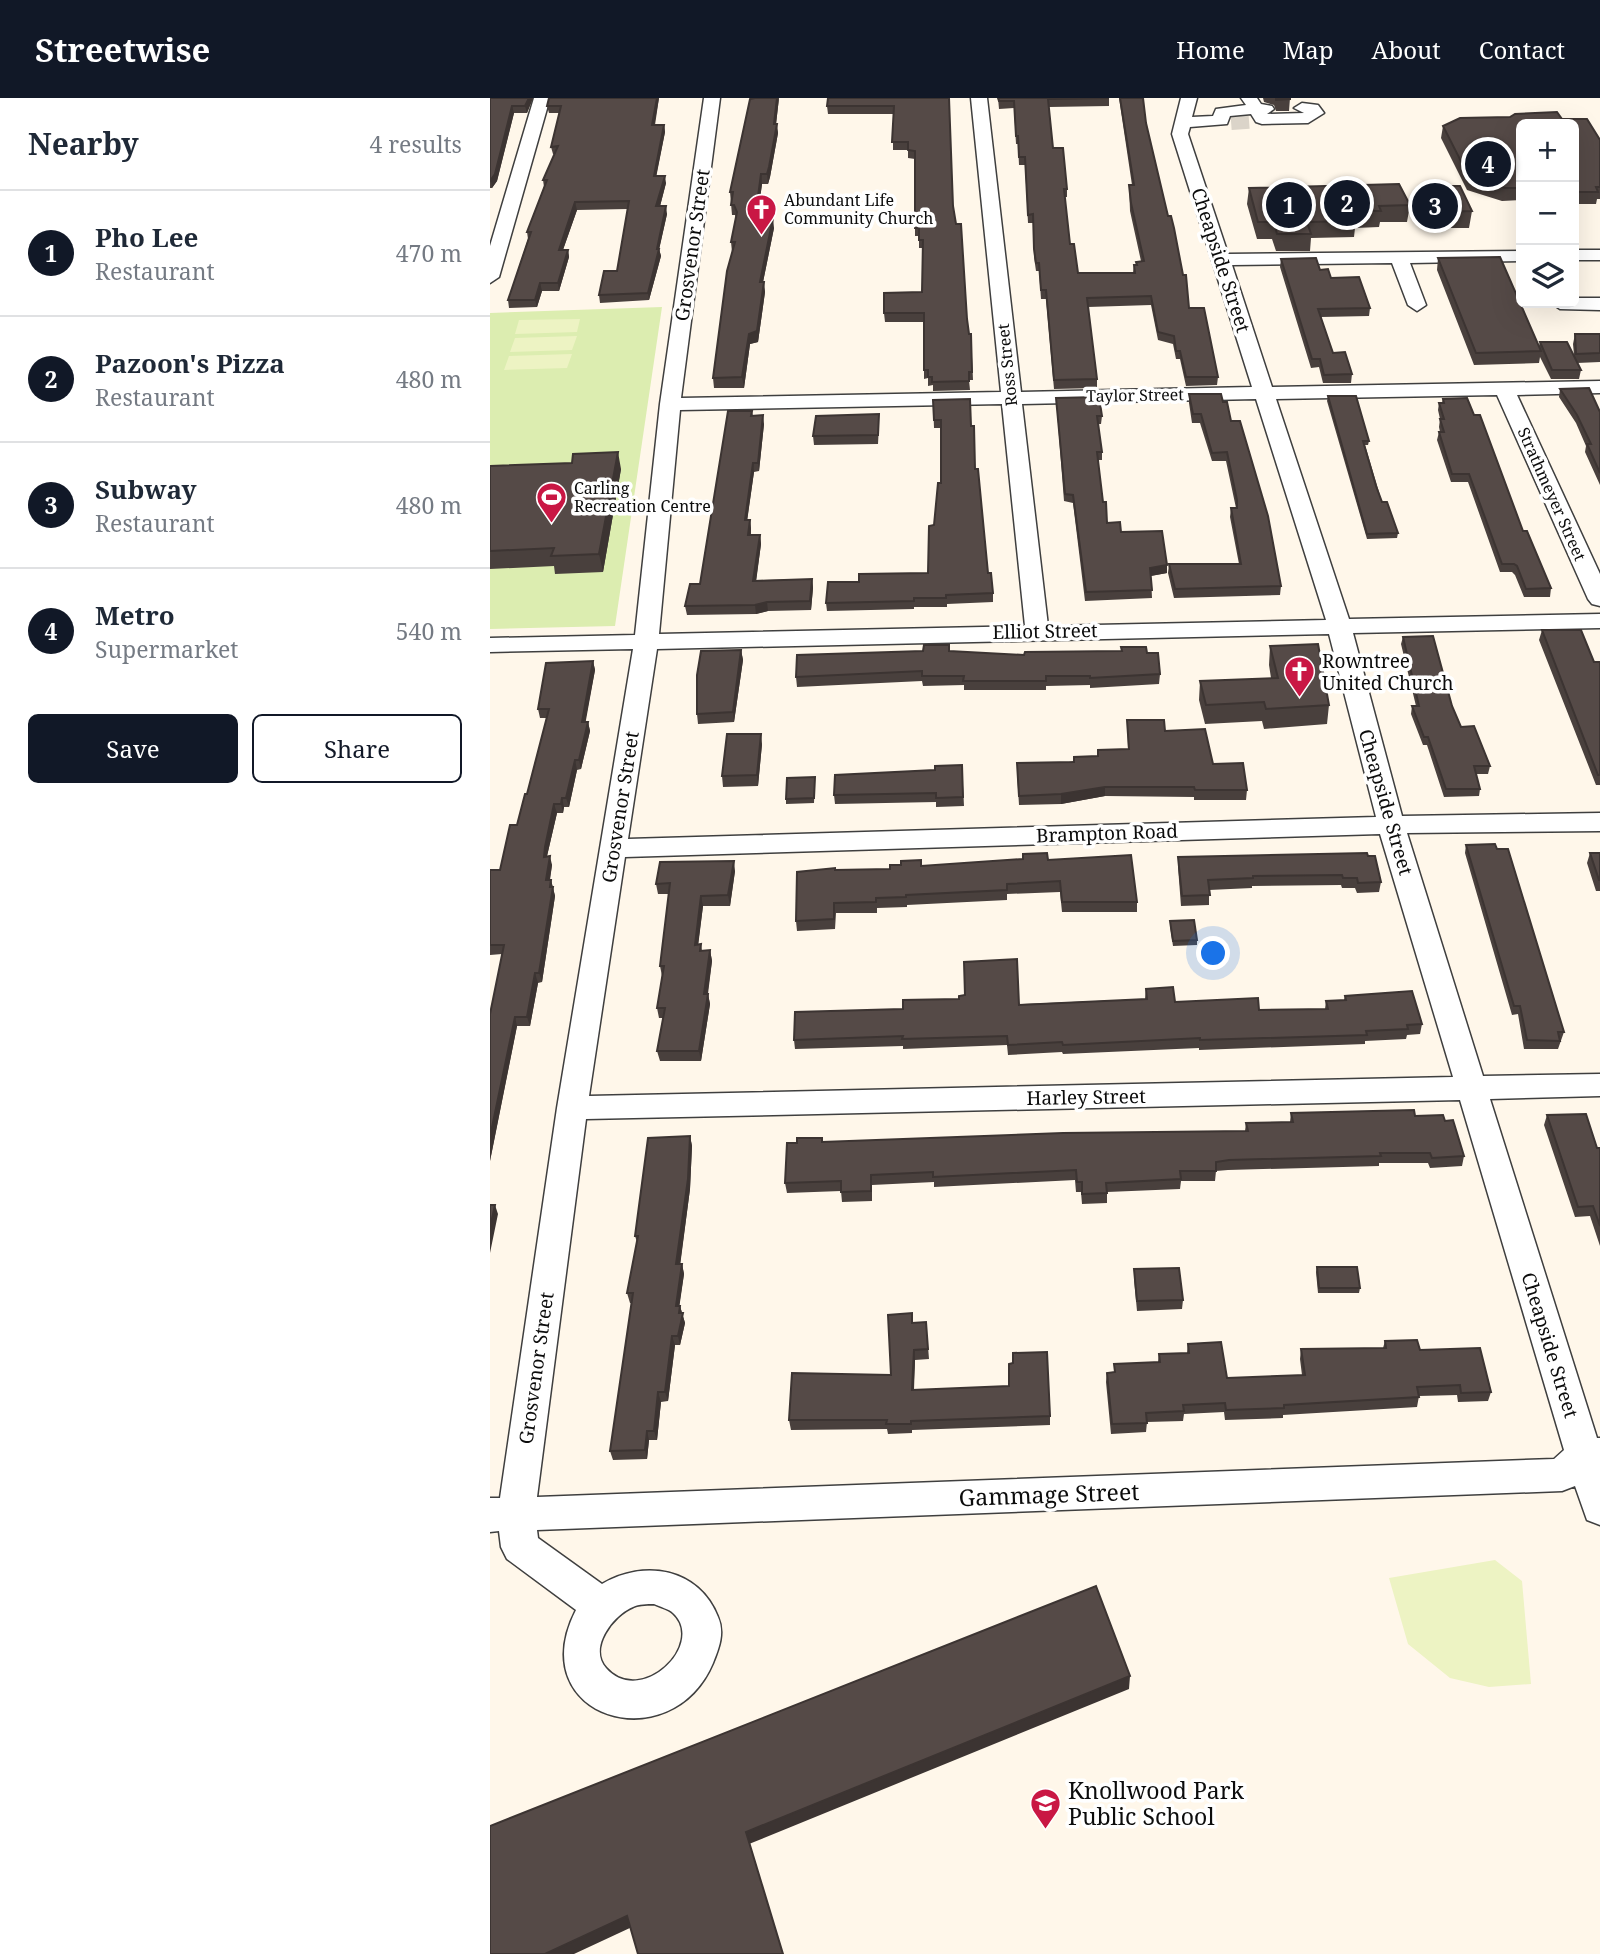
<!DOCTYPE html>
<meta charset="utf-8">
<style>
:root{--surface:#fff;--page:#f2f2f3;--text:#1f2937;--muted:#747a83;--line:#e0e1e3;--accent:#111827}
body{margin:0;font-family:"Noto Serif",serif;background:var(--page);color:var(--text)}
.controls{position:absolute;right:21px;top:21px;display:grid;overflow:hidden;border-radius:10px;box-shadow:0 7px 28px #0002}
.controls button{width:63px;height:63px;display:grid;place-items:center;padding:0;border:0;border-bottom:2px solid var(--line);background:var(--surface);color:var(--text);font:35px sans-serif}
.you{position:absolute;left:724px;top:856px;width:24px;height:24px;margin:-18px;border:5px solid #fff;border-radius:50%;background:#1a73e8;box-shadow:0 0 0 10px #1a73e833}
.badge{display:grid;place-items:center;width:46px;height:46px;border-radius:50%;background:var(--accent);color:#fff;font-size:23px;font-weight:700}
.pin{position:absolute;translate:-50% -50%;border:4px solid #fff;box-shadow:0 2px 7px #0006}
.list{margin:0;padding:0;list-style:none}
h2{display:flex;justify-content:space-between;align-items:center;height:91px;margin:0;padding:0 28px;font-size:30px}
h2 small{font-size:23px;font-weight:400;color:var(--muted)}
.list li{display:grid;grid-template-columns:46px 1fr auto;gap:21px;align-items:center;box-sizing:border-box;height:126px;padding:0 28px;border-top:2px solid var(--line)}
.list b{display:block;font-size:26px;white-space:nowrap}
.list p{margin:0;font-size:23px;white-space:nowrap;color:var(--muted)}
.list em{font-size:23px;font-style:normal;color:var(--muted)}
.actions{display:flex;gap:14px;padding:21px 28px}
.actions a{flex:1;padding:16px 0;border:2px solid var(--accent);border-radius:10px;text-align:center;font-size:24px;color:var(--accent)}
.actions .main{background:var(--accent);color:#fff}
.icon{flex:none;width:38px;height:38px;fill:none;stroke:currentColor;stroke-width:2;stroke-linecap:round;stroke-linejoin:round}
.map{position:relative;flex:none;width:1110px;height:1856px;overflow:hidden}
header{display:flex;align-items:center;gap:42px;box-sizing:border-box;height:98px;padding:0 35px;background:var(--accent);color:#fff}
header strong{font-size:33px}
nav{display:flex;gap:38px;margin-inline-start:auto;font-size:24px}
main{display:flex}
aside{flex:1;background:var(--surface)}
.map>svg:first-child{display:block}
</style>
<header>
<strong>Streetwise</strong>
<nav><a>Home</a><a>Map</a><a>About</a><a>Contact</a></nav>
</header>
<main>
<aside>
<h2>Nearby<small>4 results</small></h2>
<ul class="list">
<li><span class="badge">1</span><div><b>Pho Lee</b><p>Restaurant</p></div><em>470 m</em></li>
<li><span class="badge">2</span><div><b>Pazoon's Pizza</b><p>Restaurant</p></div><em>480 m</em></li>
<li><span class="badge">3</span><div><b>Subway</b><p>Restaurant</p></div><em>480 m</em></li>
<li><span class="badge">4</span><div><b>Metro</b><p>Supermarket</p></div><em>540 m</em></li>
</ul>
<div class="actions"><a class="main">Save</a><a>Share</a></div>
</aside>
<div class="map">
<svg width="1110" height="1856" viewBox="0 0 1110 1856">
<rect width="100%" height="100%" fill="#fff7ea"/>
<path fill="#dcedb0" d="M172 209 125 528 0 531V215Z"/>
<path fill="#edf3c3" d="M90 221 87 234 25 236 29 222Z
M87 238 82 252 20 254 25 240Z
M82 256 77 270 14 272 19 258Z
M1005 1462 1032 1483 1041 1586 999 1589 960 1580 918 1546 899 1480Z"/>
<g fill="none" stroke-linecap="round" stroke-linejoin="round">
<path stroke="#dbd4c9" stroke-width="18" stroke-dasharray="18 9" stroke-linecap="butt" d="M741 23 768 21"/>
<defs>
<path id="minor" d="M44 0H60L9 179 0 185V148Z
M214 0H230L191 300 511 294 481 0H497L531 294 762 289 682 36 691 0H707L702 19 723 18 726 11 756 7 751 0H767L771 6 782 8 784 11 777 16 814 15 804 10 812 5 828 7 834 15 818 25 772 26 766 24 761 16 740 18 737 26 700 29 698 36 738 156 1031 153V163L920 165 936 207 927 213 918 207 902 165 742 167 782 289 1110 283V295L1027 297 1110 476V508L1102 506 1098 501 1007 297 786 301 859 521 1110 516V530L863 535 912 718 1110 715V733L917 735 993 978 1110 976V998L1000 1001 1107 1340H1110V1427L1097 1422 1085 1388 1072 1393 47 1432 48 1440 112 1486C154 1461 209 1470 228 1519 235 1535 229 1550 223 1565 181 1664 31 1620 86 1512L17 1461 11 1449 9 1433 0 1434V1400H10L67 1010 143 551 0 554V540L145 537 170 306ZM766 301 836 522 558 528 532 306ZM512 306 535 528 169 536 190 312ZM839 536 886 719 138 741 167 551ZM890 736 963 979 99 998 135 759ZM970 1002 1074 1352 1064 1361 47 1399 96 1021ZM164 1506C170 1509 179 1511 183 1515 217 1546 151 1610 116 1570 98 1550 123 1517 143 1509 149 1506 157 1506 164 1506Z
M1084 152H1110V162H1084Z
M1084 200H1110V212L1070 211 1061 205H1084Z"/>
</defs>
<use href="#minor" stroke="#3f3f3f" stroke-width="3"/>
<use href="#minor" fill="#fff" fill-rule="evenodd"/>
</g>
<path fill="#49403d" d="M0 0H43L37 15H24L7 83 2 90H0Z
M59 0H169L165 27H174L175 34 166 78 176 85 170 108 177 116 169 151 171 158 159 202 110 205 109 197 127 173 138 111 87 112 73 152H78L79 159 69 193H52L47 209 19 210 18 202 38 141 37 134 54 89 53 82 65 56H63L61 49 69 15H59L57 8Z
M289 0 286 26 288 35 280 79 278 86H272L267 121 284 130 273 184 275 194 268 244 260 246 254 290H224L223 280 242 154 241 144 246 119 245 117H242L240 94Z
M459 0 463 108 479 236H481L483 282H479L480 292 443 293V287L438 288V280L434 281V224H395L394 215 432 194 433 150H429V138H425V61L418 60V52H403V16H338L337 8Z
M508 0H619V8L559 9 563 50 577 91V99H575L580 146 588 175H643L644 167H646V164L651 163 640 113 639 87H642L629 0H653L656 25 699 210 728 279 727 287 696 288 690 261H686L683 246 668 242 661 207 598 209 607 281V290L564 291 556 201H551L549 173H546L544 159 543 125H538L535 67H529L528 46H526L524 10 509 11Z
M773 0H800L799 13H786L784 7 774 4Z
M1067 14 1072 21H1097L1110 42V101H1107L1106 106H1084V26H1031V102L1012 103 977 92 951 40 953 28 970 20 1020 19 1025 16Z
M939 88 982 113 979 130H948L937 104Z
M759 90 920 107 917 124H890L889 129 865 130 864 139 821 140 820 153H786L782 141H767L757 106Z
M948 160 1049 248 1050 244 1084 257 1083 246 1085 236H1110V264L1087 265 1091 272 1089 281H1061L1050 259 1049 265 984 267 947 172Z
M791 161 830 172 880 210 879 218 831 219 843 255 862 276 861 285H833L829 269 821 270 790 169Z
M1070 291 1110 314V387L1095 354 1096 348 1086 325 1069 299Z
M699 296 733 304 741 323 791 488 790 497 684 500 678 475 679 466H749L740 419 741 410H746L736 363H722L710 325H702L699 305Z
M838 298 879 343 878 347H875L892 404 908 435 907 440 877 441 837 303Z
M566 300 612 318 611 326H608L612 354V362H608L613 404 617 425 631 434 677 475 661 478 662 500 595 503 583 405 574 403Z
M953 301 1033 433 1061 490 1060 499H1034L1025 477 1022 474H1010L978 384H961L947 342 949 334H950L949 329 950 321 948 312 949 305H952Z
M443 302 481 328 485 371 498 475 503 495V504L457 506V509H424V511L337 513 336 505 369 484 438 475 451 385V330H444Z
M262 313 263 318 274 326 269 373 264 374 257 422H260L261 431V437H270L271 446 266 482 322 481 323 490 321 512 278 513 266 516 197 517 195 508 210 486Z
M389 326 388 346 324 347 323 338Z
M0 368 131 371 113 474 65 476 64 468 0 471Z
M1052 532 1104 564H1110V687H1106L1049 542Z
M913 539 962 608 971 629 1000 668 998 676H986L990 691 989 698 954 699 937 647H933L921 616 922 608H926L911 546Z
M780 548 839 607 837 626 774 631 772 623 715 626 709 602 710 583 781 580 779 567Z
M631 549 657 555 670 576 669 586 600 590V587L556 588V592H474V587L433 588 432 583 307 589 306 579 460 553 534 557 631 553Z
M251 552 253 562 244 624 208 626 207 616Z
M103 563 105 572 95 624H98L100 633 91 671 87 672 79 709H74L73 715H67L57 758 62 767 60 782H61L65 798 52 884 48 885 40 928H27L0 1063 12 856 0 857V772H10L27 727 37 696 57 620H50L48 611Z
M637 622 675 633 723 666 757 692 756 702H704V699L615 698 571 706 529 707 527 675 607 658 608 652 638 651Z
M272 646 268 688 233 689 232 678Z
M472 667 474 708 446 709V704L345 706 344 697 445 672Z
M325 679 324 705 296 706V701Z
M976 747 1074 934 1068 951H1034L1028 916 1022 917 975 755Z
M1100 755H1110V793H1106L1097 765Z
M878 758 891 784 889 794 867 795 865 790H852L851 787 762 788V790L719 792V807L691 808 688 769V759Z
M431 762 432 768 558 762 647 804V814H572L570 794 517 796V802L417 807V809L387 810V815H346L345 831 307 833 306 823 346 772 400 771 411 767Z
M245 773 240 808H213L208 846H211L212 853 220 852 222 863 218 896 220 906 211 963H170L167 953 173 920H169L167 910 172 878 170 868 179 796H168L166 786Z
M680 823 707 842V847L683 848 680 828Z
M656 891 685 904 769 912 835 911 836 903 854 902 855 898 932 926 930 936 917 937 916 941 875 943V946L709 952V950L573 956 572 954 518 957 517 947 413 951V948L305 951 304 942 413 911 655 901Z
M801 1015 925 1018 955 1023 974 1058 972 1068 940 1070 938 1065H889V1068L738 1072 726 1073 725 1083H691L690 1091 617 1094V1105L592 1106 591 1094H586L585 1082 444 1089V1084L382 1087V1103L352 1104 351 1093 297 1095 295 1085 307 1045 755 1033 756 1025 800 1024Z
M1057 1017 1107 1050H1110V1148L1100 1118 1085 1119 1054 1027Z
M200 1038 202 1048 200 1091 190 1166H192L194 1176 189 1208H190L195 1225 190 1247H185L178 1303 171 1304 167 1342H159L157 1361 123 1362 120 1353 142 1205H140L137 1195 147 1144 145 1138Z
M827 1169 870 1190 869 1195H828L826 1174Z
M644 1171 693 1202 692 1211 647 1213 644 1181Z
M436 1224 439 1261 425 1262 424 1292 560 1318V1327L422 1332V1335L398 1336 397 1331 301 1332 299 1322 401 1277 423 1225Z
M895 1243 930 1252 1001 1294 998 1303 968 1304 967 1297 929 1298 927 1309 793 1317V1320L735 1322 734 1314 694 1316 693 1323 657 1324 656 1334 621 1336 616 1284 617 1275 624 1274V1266L668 1264 669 1256 697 1255 698 1246 737 1280 812 1277 810 1261 811 1251 893 1250Z"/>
<path fill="#3c3432" d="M39 0H43L37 15 35 8Z
M167 0H169L163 34 162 27Z
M287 0H289L285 35 284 26Z
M22 8 24 15 7 83 2 90 1 83Z
M287 26 288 35 280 79 278 86 277 76Z
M174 27 175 34 165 85 164 78Z
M271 76 272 86 266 131 265 121Z
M175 78 176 85 168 116 166 108Z
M85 104 87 112 70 160 69 152Z
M176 108 177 116 169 152V151L171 158 159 202 158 195Z
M283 120 284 130 271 194 270 184Z
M78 152 79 159 69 193 68 185Z
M274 184 275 194 268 244 260 246 254 290 252 279 259 236Z
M50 185 52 193 47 209 45 202Z
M273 317 274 326 269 373 268 365Z
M128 354 131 371 113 474 109 456Z
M263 365 264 374 256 431 255 422Z
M260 422 261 431 259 446 258 437Z
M270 437 271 446 265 492 263 483Z
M677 467V475L660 478V470Z
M322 481 323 490 321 512 320 503Z
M277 504 278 513 266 516 265 507Z
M251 552 253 562 244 624 243 614Z
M103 563 105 572 94 633 92 624Z
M98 624 100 633 91 671 89 662Z
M271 636 272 646 268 688 267 677Z
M85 662 87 672 79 709 76 700Z
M615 689V698L571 706V696Z
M72 700 74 709 73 715 71 706Z
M64 706 67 715 57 758 54 759 55 749Z
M60 758 62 767 58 792 56 782Z
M244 763 245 773 240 808 238 797Z
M61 782 65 798 52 884 49 875Z
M211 798 213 808 207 857 205 847Z
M220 852 222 863 216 906 218 896 220 906 211 963 209 953 214 896Z
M45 875 48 885 40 928 37 919Z
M25 919 27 928 0 1063V1039Z
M200 1038 202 1048 200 1091 189 1176 186 1166Z
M5 1107 8 1116 0 1155V1130Z
M192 1166 194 1176 188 1218 186 1208Z
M190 1208 195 1225 190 1247 188 1238Z
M182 1238 185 1247 178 1303 175 1294Z
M424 1252 425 1262 423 1302 422 1292Z
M168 1294 171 1304 167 1342 164 1333Z
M157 1333 159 1342 157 1361 155 1352Z
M640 1578 639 1591 259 1746 256 1734Z
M137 1818 142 1829 84 1856H55Z"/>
<path fill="#554a47" stroke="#3c3432" stroke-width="2" d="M0 0H39L35 8H22L5 76 0 83Z
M59 0H167L162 27H174L164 78H175L166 108H176L167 151H169L158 195 109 197 114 173H127L139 103 85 104 69 152H78L68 185H50L45 202H18L41 134H37L57 82H53L68 48 61 49 71 8H57Z
M265 0H287L284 26H287L279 69 277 76H271L265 121 283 120 270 184H274L267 233 259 236 252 279 223 280 237 173 245 144H241L247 114 244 107H241L243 94H240L260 1Z
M338 0H459L463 108 466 126H471L477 221 479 236H481L482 274H479V283L442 284V279H438V272H434V215H394V195L432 194 433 142H429V130H425V53L418 52V44H402L404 8H337Z
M508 0H619L558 1 563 50H573L577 91H574L580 146H584L588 175H645L644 167H647L646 164 654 163 641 105 639 87H644L630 0H653L656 25 678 118H681L684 130 693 177H696L699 210H714L728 279H696L690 253H686L684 238 668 234 661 198 597 200 607 281 564 282 556 192H551L549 165H546L544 151 543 116 538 117 535 59H529L528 38H526L524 3H509Z
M786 0H800V1L786 2Z
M1067 14 1072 21H1097L1110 42V89H1106L1108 94H1084V26H1031V90H1015L979 79 953 28 970 20 1020 19 1025 16Z
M909 86 920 107 889 108 891 113H863L866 123 817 124 821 136H787L784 124H768L759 90Z
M939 88H970L982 113 950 114Z
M1010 159 1051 253 986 255 948 160Z
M826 160 830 172 838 171 841 180 869 179 880 210 828 211 843 255 855 254 862 276 834 277 830 261H822L791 161Z
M1085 236H1110V255L1086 256Z
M1050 244H1077L1091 272H1062Z
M1099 290 1110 314V375L1097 346H1101L1087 317 1070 291Z
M699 296H731L733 304H737L741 323H750L778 418 791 488 685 491 679 466H751L741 410H747V402L737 354 722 355 711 316H703Z
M838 298H866L879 343H873L886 388 892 404H897L908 435 877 436Z
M609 299 612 318H607L612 354H607L613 404H616L617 425 630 424 631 434 672 433 677 467 660 470 662 492 596 494 583 397 575 396 566 300Z
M977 300 984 317H990L1033 433H1037L1061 490 1036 491 1027 468 1024 466H1012L979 376H962L949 334H954L950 321H954L949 305H954L953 301Z
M480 301 481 328H484L485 371H488L498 475H501L503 495 456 497V500H424V503L336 505 338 484H369V476L438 475 439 428 444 427 448 385H451V322H444L443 302Z
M238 313H262L261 318 273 317 268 365H263L255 422H260L258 437H270L263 483 322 481 320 503 277 504 265 507 195 508 200 486H210Z
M389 316 388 337 323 338 326 318Z
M128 354 109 456 61 458 64 450 0 453V368L82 365 83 356Z
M1052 532H1091L1104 564H1110V677H1108Z
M943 538 962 608 971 629 984 628 1000 668H984L990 691H956L938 639H934L922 608H929L913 539Z
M828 546 839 607 776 611 774 604 716 607 710 583 788 580 780 548Z
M434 547H459V553L534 557 535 554 632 553 631 549H656L657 555H668L670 576 600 580V578H556V583H473L474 578H432V573L306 579 307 557 433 553Z
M251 552 243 614 207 616V577L211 553Z
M103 563 92 624H98L89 662H85L76 700H72L71 706H64L55 749 54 759 60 758 56 782H61L60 789H63L49 875H45L37 919H25L0 1039V916L14 847H0V772H10L20 727H27L35 696H37L59 611H48L56 565Z
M637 622H674L675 633 715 631 723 666 753 665 757 692H705L704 689H615L571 696 529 698 527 665 584 664V659L608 658V652L639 651Z
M237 636H271L267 677 232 678Z
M472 667 473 699 446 700V695L344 697 345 677 445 672V668Z
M325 679 324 700 296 701 297 680Z
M1005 746 1007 751H1018L1074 934H1068L1070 943 1037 942 1030 908H1024L976 747Z
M557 755 558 762 641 757 647 804H572L570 783 517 786V792L416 797V799L386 800V804L344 805V821L306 823 307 774 345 770V772L400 771V767H411V763L431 762V768L533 761V756Z
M877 755 878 758H885L891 784 868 785 867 780H853L852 777 763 778V780L718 782 720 797 692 798 688 759Z
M1100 755H1110V782H1109Z
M244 763 238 797 211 798 205 847 211 846 210 853 220 852 214 896H218L209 953H167L175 910H167L174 868H170L180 785 166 786 170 764Z
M704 822 707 842 683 843 680 823Z
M527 861 529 907 657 901 656 891 683 889 685 904 768 900 769 912 838 911 836 903 856 902 855 898 922 893 932 926 917 927 918 931 876 933 877 937 710 942V940L573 947 572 944 518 947 517 938 412 941 413 938 304 942 305 914 413 911V902L469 901V898L475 897 474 864Z
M924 1012 925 1018 953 1017 955 1023 963 1022 974 1058 942 1060 940 1055H890L891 1058 739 1062 726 1064V1073H690L691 1081 616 1085 617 1095 592 1096V1084H587L586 1072 443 1079V1074L381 1077V1093L351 1094V1083L295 1085 297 1045H307V1040H332V1044L573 1035 758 1033 756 1025 803 1024 801 1015Z
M1096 1016 1107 1050H1110V1128L1103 1108 1088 1109 1057 1017Z
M200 1038 198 1081 186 1166H192L186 1208H190L189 1215H193L188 1238H182L175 1294H168L164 1333H157L155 1352 120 1353 143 1195H137L148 1138H145L158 1040Z
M0 1107H5L0 1130Z
M827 1169H867L870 1190H829Z
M689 1170 693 1202 647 1203 644 1171Z
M422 1215V1225L436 1224 438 1251 424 1252 422 1292 519 1288V1266L523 1265V1255L557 1254 560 1318 421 1323V1326H396L397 1322H299L302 1275 401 1277 398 1217Z
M927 1242 930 1252 990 1250 1001 1294 971 1295 970 1287 927 1289 929 1299 794 1307V1310L736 1312 735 1305 693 1307 694 1313 656 1315 657 1325 622 1326 617 1275 625 1274 624 1266 670 1264 669 1256 699 1255 698 1246 731 1244 737 1280 815 1277 811 1251 896 1250 895 1243Z
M606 1488 640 1578 256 1734 293 1856H148L137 1818 55 1856H0V1728Z"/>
<defs>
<symbol id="church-pin" viewBox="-11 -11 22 30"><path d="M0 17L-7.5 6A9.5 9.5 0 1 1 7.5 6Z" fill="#c91744" stroke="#fff"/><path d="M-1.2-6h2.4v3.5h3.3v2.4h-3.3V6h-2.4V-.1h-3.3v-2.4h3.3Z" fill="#fff"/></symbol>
<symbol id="stadium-pin" viewBox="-11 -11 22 30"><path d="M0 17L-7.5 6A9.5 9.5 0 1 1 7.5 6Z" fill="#c91744" stroke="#fff"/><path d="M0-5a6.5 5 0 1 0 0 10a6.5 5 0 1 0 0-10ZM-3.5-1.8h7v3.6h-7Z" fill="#fff"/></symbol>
<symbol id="school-pin" viewBox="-11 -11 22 30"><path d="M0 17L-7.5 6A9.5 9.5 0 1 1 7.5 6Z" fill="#c91744" stroke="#fff"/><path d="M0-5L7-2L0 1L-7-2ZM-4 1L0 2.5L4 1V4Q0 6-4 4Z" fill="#fff"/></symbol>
</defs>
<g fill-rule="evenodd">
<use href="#church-pin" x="254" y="94" width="35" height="47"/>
<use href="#stadium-pin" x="44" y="382" width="35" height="47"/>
<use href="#church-pin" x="792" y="556" width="35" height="47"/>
<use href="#school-pin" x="538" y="1688" width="35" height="47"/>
</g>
<g text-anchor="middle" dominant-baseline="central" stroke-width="7" stroke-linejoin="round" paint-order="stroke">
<g font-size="16" fill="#0c0c0c" stroke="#fff" text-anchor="start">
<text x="294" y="102">Abundant Life<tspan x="294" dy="18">Community Church</tspan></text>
<text x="84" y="390">Carling<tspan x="84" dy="18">Recreation Centre</tspan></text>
</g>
<g font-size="16" fill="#0c0c0c" stroke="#fff">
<text transform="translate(517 267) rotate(-96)">Ross Street</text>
<text transform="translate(645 297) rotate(-1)">Taylor Street</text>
<text transform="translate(1062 396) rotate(66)">Strathmeyer Street</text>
</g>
<g font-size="19" fill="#0c0c0c" stroke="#fff">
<text transform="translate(202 147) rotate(-82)">Grosvenor Street</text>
<text transform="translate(731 162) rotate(72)">Cheapside Street</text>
<text transform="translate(555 533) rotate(-1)">Elliot Street</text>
<text transform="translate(896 704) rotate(74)">Cheapside Street</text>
<text transform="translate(130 709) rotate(-81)">Grosvenor Street</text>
<text transform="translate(617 735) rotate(-2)">Brampton Road</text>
<text transform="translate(596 999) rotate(-1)">Harley Street</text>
<text transform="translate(1060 1247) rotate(73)">Cheapside Street</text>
<text transform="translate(46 1270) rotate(-82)">Grosvenor Street</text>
</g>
<g font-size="19" fill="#0c0c0c" stroke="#fff" text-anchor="start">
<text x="832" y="563">Rowntree<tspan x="832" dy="22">United Church</tspan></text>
</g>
<g font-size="23" fill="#0c0c0c" stroke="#fff">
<text transform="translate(559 1396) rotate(-2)">Gammage Street</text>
</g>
<g font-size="23" fill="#0c0c0c" stroke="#fff" text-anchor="start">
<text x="578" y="1692">Knollwood Park<tspan x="578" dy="26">Public School</tspan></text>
</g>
</g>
</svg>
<div class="controls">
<button>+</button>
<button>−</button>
<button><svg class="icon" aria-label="layers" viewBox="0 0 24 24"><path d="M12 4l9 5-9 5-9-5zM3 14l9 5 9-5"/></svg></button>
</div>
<div class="you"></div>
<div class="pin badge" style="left:799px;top:107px">1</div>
<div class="pin badge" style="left:857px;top:105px">2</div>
<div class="pin badge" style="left:945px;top:108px">3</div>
<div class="pin badge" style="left:998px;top:66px">4</div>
</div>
</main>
